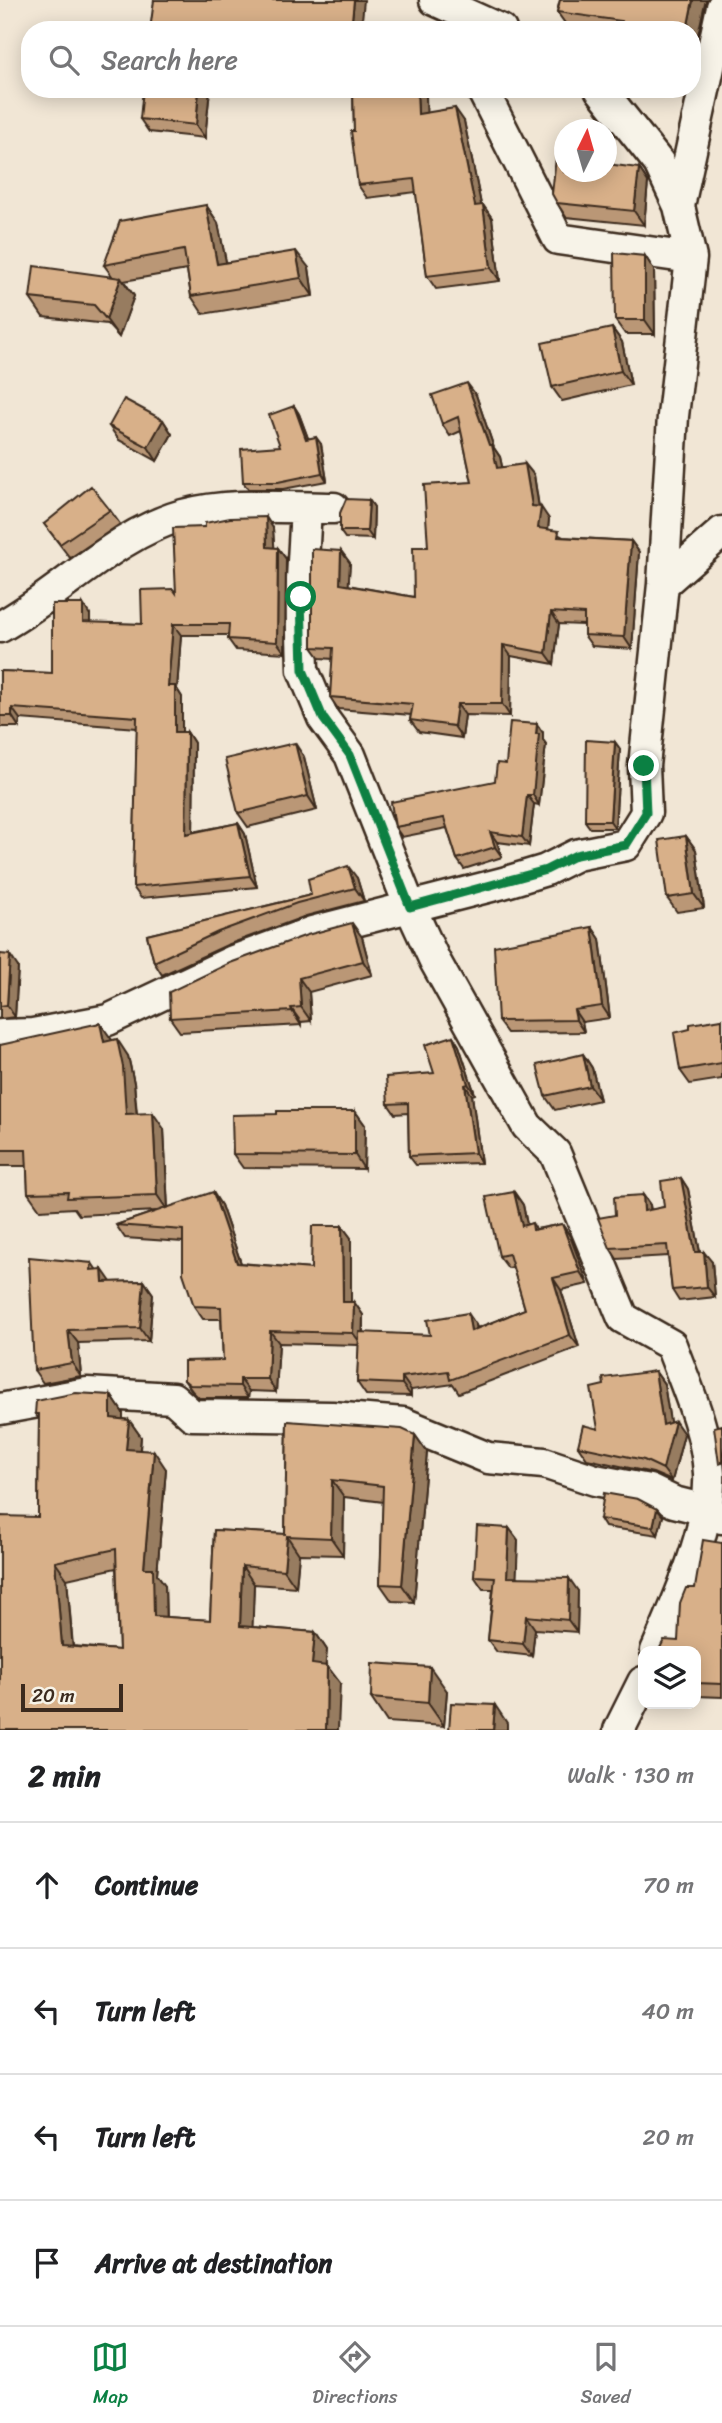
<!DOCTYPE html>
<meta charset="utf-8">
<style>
:root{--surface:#fff;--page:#f2f2f2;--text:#202124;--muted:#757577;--line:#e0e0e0;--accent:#0b8043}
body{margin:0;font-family:Sriracha,sans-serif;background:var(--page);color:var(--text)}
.controls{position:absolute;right:21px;bottom:21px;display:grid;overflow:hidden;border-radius:14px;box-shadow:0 4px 18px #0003}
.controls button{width:63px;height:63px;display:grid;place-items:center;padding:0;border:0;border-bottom:2px solid var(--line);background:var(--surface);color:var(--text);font:35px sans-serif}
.compass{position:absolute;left:554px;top:119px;width:63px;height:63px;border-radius:50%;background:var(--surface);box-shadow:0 4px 18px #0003;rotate:5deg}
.scale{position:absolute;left:21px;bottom:18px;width:102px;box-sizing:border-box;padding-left:7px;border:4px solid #3b2a1e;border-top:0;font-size:19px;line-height:24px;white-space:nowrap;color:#3b2a1e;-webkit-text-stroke:5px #f7f3e8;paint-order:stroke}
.stop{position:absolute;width:21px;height:21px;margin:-16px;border:5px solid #0b8043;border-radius:50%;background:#fff}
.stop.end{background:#0b8043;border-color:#fff;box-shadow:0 2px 7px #0008}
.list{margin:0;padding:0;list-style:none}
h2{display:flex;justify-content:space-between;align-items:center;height:91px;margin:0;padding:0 28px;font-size:30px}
h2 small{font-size:23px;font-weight:400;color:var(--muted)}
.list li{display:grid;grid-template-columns:46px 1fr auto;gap:21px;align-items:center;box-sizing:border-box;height:126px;padding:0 28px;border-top:2px solid var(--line)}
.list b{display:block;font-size:26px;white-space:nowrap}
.list em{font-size:23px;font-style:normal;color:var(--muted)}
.icon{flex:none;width:38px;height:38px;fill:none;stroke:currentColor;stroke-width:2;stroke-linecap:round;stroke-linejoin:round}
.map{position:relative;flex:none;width:722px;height:1730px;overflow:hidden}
.search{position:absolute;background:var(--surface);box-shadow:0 4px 18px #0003;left:21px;right:21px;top:21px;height:77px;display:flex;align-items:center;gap:18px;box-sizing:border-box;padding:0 24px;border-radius:28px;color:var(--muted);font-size:26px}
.sheet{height:595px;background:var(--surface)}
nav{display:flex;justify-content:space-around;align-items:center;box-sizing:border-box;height:98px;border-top:2px solid var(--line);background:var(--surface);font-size:19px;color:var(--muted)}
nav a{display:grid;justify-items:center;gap:4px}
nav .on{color:var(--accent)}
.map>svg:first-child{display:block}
</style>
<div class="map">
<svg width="722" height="1730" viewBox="0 0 722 1730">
<rect width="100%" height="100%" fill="#f1e6d5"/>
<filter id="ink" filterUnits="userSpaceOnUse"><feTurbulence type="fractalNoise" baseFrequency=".0143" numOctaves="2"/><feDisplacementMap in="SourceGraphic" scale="14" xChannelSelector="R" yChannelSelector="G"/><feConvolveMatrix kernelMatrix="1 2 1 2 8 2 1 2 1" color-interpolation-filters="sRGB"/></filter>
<g filter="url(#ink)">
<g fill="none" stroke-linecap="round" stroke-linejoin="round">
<defs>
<path id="minor" d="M435 0 501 30
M482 89 558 239 691 258
M600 89 659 163 679 206
M306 508 301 597 303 670 323 718 350 755 410 907 435 961 527 1126 555 1153 623 1318 671 1345C686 1386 706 1428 709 1473 712 1525 677 1603 656 1651
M663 584 722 532
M0 627C62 593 113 535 183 515 231 502 286 508 334 508
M0 1035 33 1034 108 1020 233 961 312 932 503 883 546 870 576 855 626 845 646 813 644 766 663 584 673 416 691 258 679 206 722 7
M0 1409 87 1393 173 1398 192 1415 332 1417 403 1423 488 1458 544 1463 595 1480 649 1490 674 1502 706 1510 722 1518
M619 1730 643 1682"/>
</defs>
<use href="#minor" stroke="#3b2a1e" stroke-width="35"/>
<use href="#minor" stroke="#f7f3e8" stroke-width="30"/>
</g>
<path fill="#ba9776" stroke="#3b2a1e" stroke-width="2" fill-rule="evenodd" d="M560 0H707L705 3 696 44 693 43 692 47V30H596L567 26 557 12Z
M210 89 205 138 149 132 140 119Z
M353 89H422L426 95V113L464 121 481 205H483L492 218 500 281 436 289 427 276 416 192 367 198 358 185 354 131Z
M639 168 648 182 644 225 566 217 557 203Z
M206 205 218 223 226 262 309 268 313 296 203 314 191 296 187 270 124 281 134 296 119 337 107 324 43 317 30 298 112 276 104 265Z
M645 256 654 270 655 334H625L615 320Z
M612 328 622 342 631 385 562 401 552 387Z
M476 395 494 448 500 457 502 467 534 475 539 507 549 519 548 529 563 537 631 541 639 552 632 649 592 646 584 635V625L559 624 554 664 511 656 510 716 465 715 462 738 419 732 410 720 411 715 338 709 330 697 333 659 320 658 312 647 341 551 350 563 348 585 414 597 428 547 472 482 461 431 450 436 442 424Z
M294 406 299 414 308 438 321 444 327 481 283 489H248L243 482 280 446Z
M163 420 172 434 157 461 119 440 109 426Z
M369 500 374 507 373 539 345 538 340 531Z
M110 510 120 524 70 558 44 524Z
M273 528 274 548H278L286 559 285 653 236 650 228 639 229 635H181L177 689 182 697V732H187L194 743 193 832 238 823 245 834 257 887 141 898 133 887 137 728 20 719 19 727H0V671L52 673 90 615V623L142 624 176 593Z
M543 733V740L546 744 539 805 534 804 529 846 497 842 502 857 464 869 457 859 447 828 402 837 395 827 495 781 506 764Z
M615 742 620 749 615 828H590L585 821Z
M304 757 317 810 248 827 238 813Z
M686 836 696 850 704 908 677 912 667 898Z
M357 878 364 901 306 916 227 945 162 975 154 962 147 935 311 895Z
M592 927 600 939 610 1018 582 1022 584 1032 507 1033 498 1021Z
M362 937 372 975 309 992 311 1021 301 1022V1025L180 1032 170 1018Z
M0 954 18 967 15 1017 0 1019Z
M722 1019V1079L690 1084 680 1070 690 1029Z
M453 1036 459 1046 475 1094 472 1095 481 1163 416 1165 409 1156 408 1113 395 1114 388 1104 434 1073Z
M112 1040 128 1056 134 1083 137 1113 164 1129 168 1208 221 1205 241 1263 311 1269 342 1226 351 1238V1302H354L363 1315V1333L430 1335 476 1325 477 1328 525 1309 513 1267 508 1268 499 1256 514 1192 523 1205 527 1225 532 1223 536 1229 562 1224 570 1236 588 1284 561 1290 579 1347 459 1393 453 1384 411 1390V1396L366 1395 357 1382 359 1345 279 1343 276 1392 249 1391 248 1398H199L193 1392 184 1380 223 1360 221 1319H203L194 1306 183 1242 125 1238 116 1225 157 1211 79 1215 74 1208 40 1210 28 1193 27 1166H0V1045Z
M583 1054 592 1068 600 1100 555 1110 545 1096Z
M355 1111 365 1125 364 1169 243 1168 233 1154 277 1114Z
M681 1178 688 1189 700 1252 712 1262 715 1297 679 1301 672 1290 668 1256 617 1259 610 1248 615 1215 643 1195 650 1205 651 1210 664 1207Z
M92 1263 96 1269 111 1282 144 1281 153 1294 149 1341 78 1343 81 1376 43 1383 34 1370Z
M655 1371 664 1384 670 1423 684 1434 672 1481 653 1473 587 1459 578 1446 598 1429 604 1385Z
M111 1395 123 1413V1419L129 1420 141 1437 140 1450 166 1469 157 1574 165 1585 166 1617 210 1620 214 1530 285 1534 287 1421 415 1435 427 1452 414 1602 392 1601 380 1584 383 1502 344 1497 343 1555 299 1554 296 1587 254 1584 252 1627 315 1632 327 1650 325 1665 327 1666 340 1683 0 1730 38 1517 39 1419 35 1414ZM116 1568 119 1650 73 1646 67 1579Z
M657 1509 663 1516 658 1535 605 1527 600 1519Z
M509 1528 518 1540 516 1577 578 1591 577 1632 535 1629 532 1656 497 1652 488 1640 493 1589H483L474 1576Z
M722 1543V1697L696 1696 695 1588Z
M447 1691 444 1726 387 1722 371 1698Z"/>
<path fill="#977b60" stroke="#3b2a1e" stroke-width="2" d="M354 0H364L361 30H351Z
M693 0H707L705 3 696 44 692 38V30H687Z
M199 89H210L205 138 196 125Z
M417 89H422L426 95 427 127 418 114Z
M455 108 464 121 484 219 475 206Z
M639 168 648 182 644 225 634 211Z
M206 205 218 223 230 281 217 264Z
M483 205 492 218 500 281 491 268Z
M296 251 309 268 313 296 301 278Z
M645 256 654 270 655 334 645 320Z
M121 278 134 296 119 337 106 319Z
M612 328 622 342 631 385 621 371Z
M467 383 476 395 494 448 500 457 505 480 497 468Z
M294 406 299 414 311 446 306 439Z
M163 420 172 434 157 461 148 447Z
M316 437 321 444 327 481 322 473Z
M525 464 534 475 540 515 541 507 549 519 547 539 538 528 532 506Z
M369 500 374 507 373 539 367 531Z
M266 517 273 528 275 558 267 547Z
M631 541 639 552 632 649 624 637Z
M278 548 286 559 285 653 277 642Z
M341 551 350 563 348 595 340 584Z
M83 604 90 615V633L83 622Z
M551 612 559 624 554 664 546 653Z
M173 624 181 635 177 689 182 697V743L175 732 168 686Z
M503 645 511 656 510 716 502 704Z
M457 704 465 715 462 738 454 726Z
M12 708 20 719 19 727 12 716Z
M537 724 543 733V740L546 744 539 805 533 795Z
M187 732 194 743 193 845 186 834Z
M615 742 620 749 615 828 610 821Z
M295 743 304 757 317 810 308 796Z
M527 795 534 804 529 846 522 837Z
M238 823 245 834 257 887 250 876Z
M490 832 497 842 502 857 495 847Z
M686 836 696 850 704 908 694 894Z
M348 866 357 878 364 901 355 888Z
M352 923 362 937 372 975 363 961Z
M592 927 600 939 610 1018 602 1006Z
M10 955 18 967 15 1017 7 1005Z
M299 978 309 992 311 1021 301 1007Z
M291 1008 301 1022V1025L292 1011Z
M574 1010 582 1022 584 1032 576 1020Z
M100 1023 112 1040 116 1059 104 1042Z
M453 1036 459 1046 475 1094 468 1084Z
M117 1039 128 1056 134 1083 138 1130 126 1114Z
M583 1054 592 1068 600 1100 590 1086Z
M465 1085 472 1095 481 1163 475 1153Z
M355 1111 365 1125 364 1169 355 1155Z
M153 1113 164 1129 168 1211 157 1195Z
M681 1178 688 1189 702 1263 695 1252Z
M213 1192 221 1205 245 1275 237 1263Z
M514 1192 523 1205 530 1239 522 1226Z
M643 1195 650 1205 651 1222 644 1211Z
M562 1224 570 1236 588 1284 580 1272Z
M342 1226 351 1238V1314L343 1302Z
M704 1252 712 1262 715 1297 707 1287Z
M102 1269 111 1282H103Z
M553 1278 561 1290 579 1347 570 1335Z
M144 1281 153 1294 149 1341 140 1328Z
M354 1302 363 1315 362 1345 353 1333Z
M468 1313 476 1325 479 1343 471 1331Z
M68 1330 78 1343 81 1376 72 1363Z
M270 1331 279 1343 276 1392 268 1379Z
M655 1371 664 1384 672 1434 675 1421 684 1434 672 1481 663 1469V1425Z
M402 1377 411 1390V1396L402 1384Z
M240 1379 249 1391 248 1398 240 1386Z
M111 1395 123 1413V1436L111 1418Z
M129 1420 141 1437 138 1466 126 1449Z
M415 1435 427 1452 414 1602 402 1585Z
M154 1451 166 1469 157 1574 165 1585 166 1634 154 1616 144 1568Z
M332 1480 344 1497 343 1555 331 1538Z
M657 1509 663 1516 658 1535 653 1527Z
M509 1528 518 1540 516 1590 507 1577Z
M287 1536 299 1554 296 1587 284 1570Z
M55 1562 67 1579 74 1663 62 1646Z
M242 1566 254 1584 252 1644 240 1626Z
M569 1578 578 1591 577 1632 568 1620Z
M526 1616 535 1629 532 1656 523 1644Z
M315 1632 327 1650 324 1682 312 1664Z
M327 1666 340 1683 338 1730H326Z
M430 1667 447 1691 444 1726 428 1703Z
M495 1705 507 1723V1730H493Z"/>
<path fill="#d8b089" stroke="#3b2a1e" stroke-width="2" fill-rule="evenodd" d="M154 0H354L351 30H150Z
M560 0H693L687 30H621L622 21 557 12Z
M143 89H199L196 125 140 119Z
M353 89H417L418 114 455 108 475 206 483 205 491 268 427 276 414 179 358 185 351 131H354Z
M556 157 564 158V172H606V164L639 168 634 211 557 203 552 194Z
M206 205 217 264 296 251 301 278 191 296 184 250 104 265 120 221Z
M614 253 645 256V320H615Z
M34 266 121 278 106 319 94 305 30 298Z
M612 328 621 371 552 387 542 343Z
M467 383 489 445H492L497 468 525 464 532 506 541 507 538 528 559 531 558 537 631 541 624 637 584 635V614L551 612 546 653 503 645 502 704H457L454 726 410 720 413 704 330 697 333 648 312 647V549L341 551 340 584 414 597 413 547H428L424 485 472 482 458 417 442 424 432 395Z
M124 399 163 420 148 447 109 426Z
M294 406 306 439 316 437 322 473 278 482H243L241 449 280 446 269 415Z
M91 486 110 510 60 544 44 524Z
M346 499 369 500 367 531H340V513Z
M266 517 267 547 278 548 277 642 228 639 229 624H173L168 686H175V732H187L186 834 238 823 250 876 133 887 137 717 12 708V716H0V671L52 673V604H83V622L142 624 141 590 173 589 176 593 173 528 205 527V523L230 518Z
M510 722 537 724 536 734H539L533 795H527L522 837 490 832 495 847 457 859 444 818 395 827 391 802 495 781 497 763 506 764Z
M586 740 615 742 610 821H585Z
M295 743 308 796 238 813 225 759Z
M686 836 694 894 667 898 659 840Z
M348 866 355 888 297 903 218 932 154 962 147 935 311 895 308 879Z
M352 923 363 961 299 978 301 1007 291 1008 292 1011 170 1018 169 992 230 963 307 935Z
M592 927 602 1006 574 1010 576 1020 498 1021 494 946Z
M0 954 10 955 7 1005 0 1006Z
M722 1019V1063L680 1070 674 1033 690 1029V1024Z
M100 1023 104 1042 117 1039 123 1067 126 1114 153 1113 157 1195 67 1198 68 1192 28 1193 26 1150H0V1045Z
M453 1036 468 1084 465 1085 475 1153 409 1156 408 1103 388 1104 386 1077 434 1073 425 1045Z
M583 1054 590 1086 545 1096 537 1065Z
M277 1111H355V1155L233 1154 232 1115 277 1114Z
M681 1178 695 1252H704L707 1287 672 1290 667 1245 610 1248 598 1218 615 1215 614 1197 643 1195 644 1211 664 1207 661 1181Z
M213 1192 237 1263 311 1269 312 1226H342L343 1302H354L353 1333 270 1331 268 1379H240V1386L190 1385 184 1380V1361L223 1360 221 1307 194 1306 183 1273V1230L116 1225Z
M514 1192 522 1226 532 1223 533 1230 562 1224 580 1272 553 1278 570 1335 450 1380 448 1371 402 1377V1384L357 1382 359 1332 430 1335 427 1320 468 1313 471 1331 525 1309 509 1254 499 1256 486 1197Z
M29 1257 92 1263 91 1270 102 1269 103 1282 144 1281 140 1328 68 1330 72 1363 34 1370Z
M655 1371 663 1425 675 1421 663 1469 644 1460 578 1446 583 1425 598 1429 591 1388 604 1385 603 1378Z
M76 1393 111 1395V1418L129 1420 126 1449 154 1451 144 1568H153L154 1616 210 1620 214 1530 285 1534 287 1421 402 1429 415 1435 402 1585 380 1584 383 1486 332 1480 331 1538 287 1536 284 1570 242 1566 240 1626 315 1632 312 1664 327 1666 326 1730H0V1516L38 1517 39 1414H35L36 1401ZM116 1549 119 1650 62 1646 55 1562Z
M722 1425V1463L719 1464 714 1427Z
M604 1493 638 1499 657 1509 653 1527 600 1519Z
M477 1526 509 1528 507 1577 569 1578 568 1620 526 1616 523 1644 488 1640 495 1577 474 1576Z
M703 1540 722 1543V1684L696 1683V1651H659L660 1648 664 1640 678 1641 680 1603 686 1588H695Z
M372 1663 430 1667 428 1703 371 1698Z
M451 1703 495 1705 493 1730H449Z"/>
</g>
<g fill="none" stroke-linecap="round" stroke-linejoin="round" filter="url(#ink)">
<path stroke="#0b8043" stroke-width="9" d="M301 597 303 670 323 718 350 755 410 907 546 870 576 855 626 845 646 813 644 766"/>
</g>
</svg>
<div class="controls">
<button><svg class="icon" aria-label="layers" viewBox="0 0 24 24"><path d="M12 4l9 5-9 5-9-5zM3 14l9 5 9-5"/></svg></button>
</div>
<svg class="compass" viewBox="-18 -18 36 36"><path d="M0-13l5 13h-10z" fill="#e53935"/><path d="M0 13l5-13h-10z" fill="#757577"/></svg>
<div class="scale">20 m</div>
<div class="stop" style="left:301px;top:597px"></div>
<div class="stop end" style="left:644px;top:766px"></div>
<div class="search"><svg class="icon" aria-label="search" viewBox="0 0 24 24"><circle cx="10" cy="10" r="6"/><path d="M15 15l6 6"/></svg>Search here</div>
</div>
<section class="sheet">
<h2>2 min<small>Walk · 130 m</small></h2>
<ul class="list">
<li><svg class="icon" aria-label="ahead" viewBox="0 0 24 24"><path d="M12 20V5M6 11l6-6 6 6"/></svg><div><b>Continue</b></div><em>70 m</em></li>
<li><svg class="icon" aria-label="left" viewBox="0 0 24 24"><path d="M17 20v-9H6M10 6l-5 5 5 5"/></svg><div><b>Turn left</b></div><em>40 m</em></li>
<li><svg class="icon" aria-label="left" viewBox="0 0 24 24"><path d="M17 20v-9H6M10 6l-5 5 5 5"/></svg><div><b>Turn left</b></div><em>20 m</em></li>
<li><svg class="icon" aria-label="arrive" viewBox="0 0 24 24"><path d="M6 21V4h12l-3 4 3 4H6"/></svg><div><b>Arrive at destination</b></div></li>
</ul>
</section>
<nav>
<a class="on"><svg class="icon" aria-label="map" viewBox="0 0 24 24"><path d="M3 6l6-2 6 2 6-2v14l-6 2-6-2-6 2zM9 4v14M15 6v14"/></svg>Map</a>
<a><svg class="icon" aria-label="directions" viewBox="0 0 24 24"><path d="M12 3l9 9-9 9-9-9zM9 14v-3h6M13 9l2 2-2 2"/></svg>Directions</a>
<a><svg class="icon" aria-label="saved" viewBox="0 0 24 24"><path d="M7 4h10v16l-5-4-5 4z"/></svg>Saved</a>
</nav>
